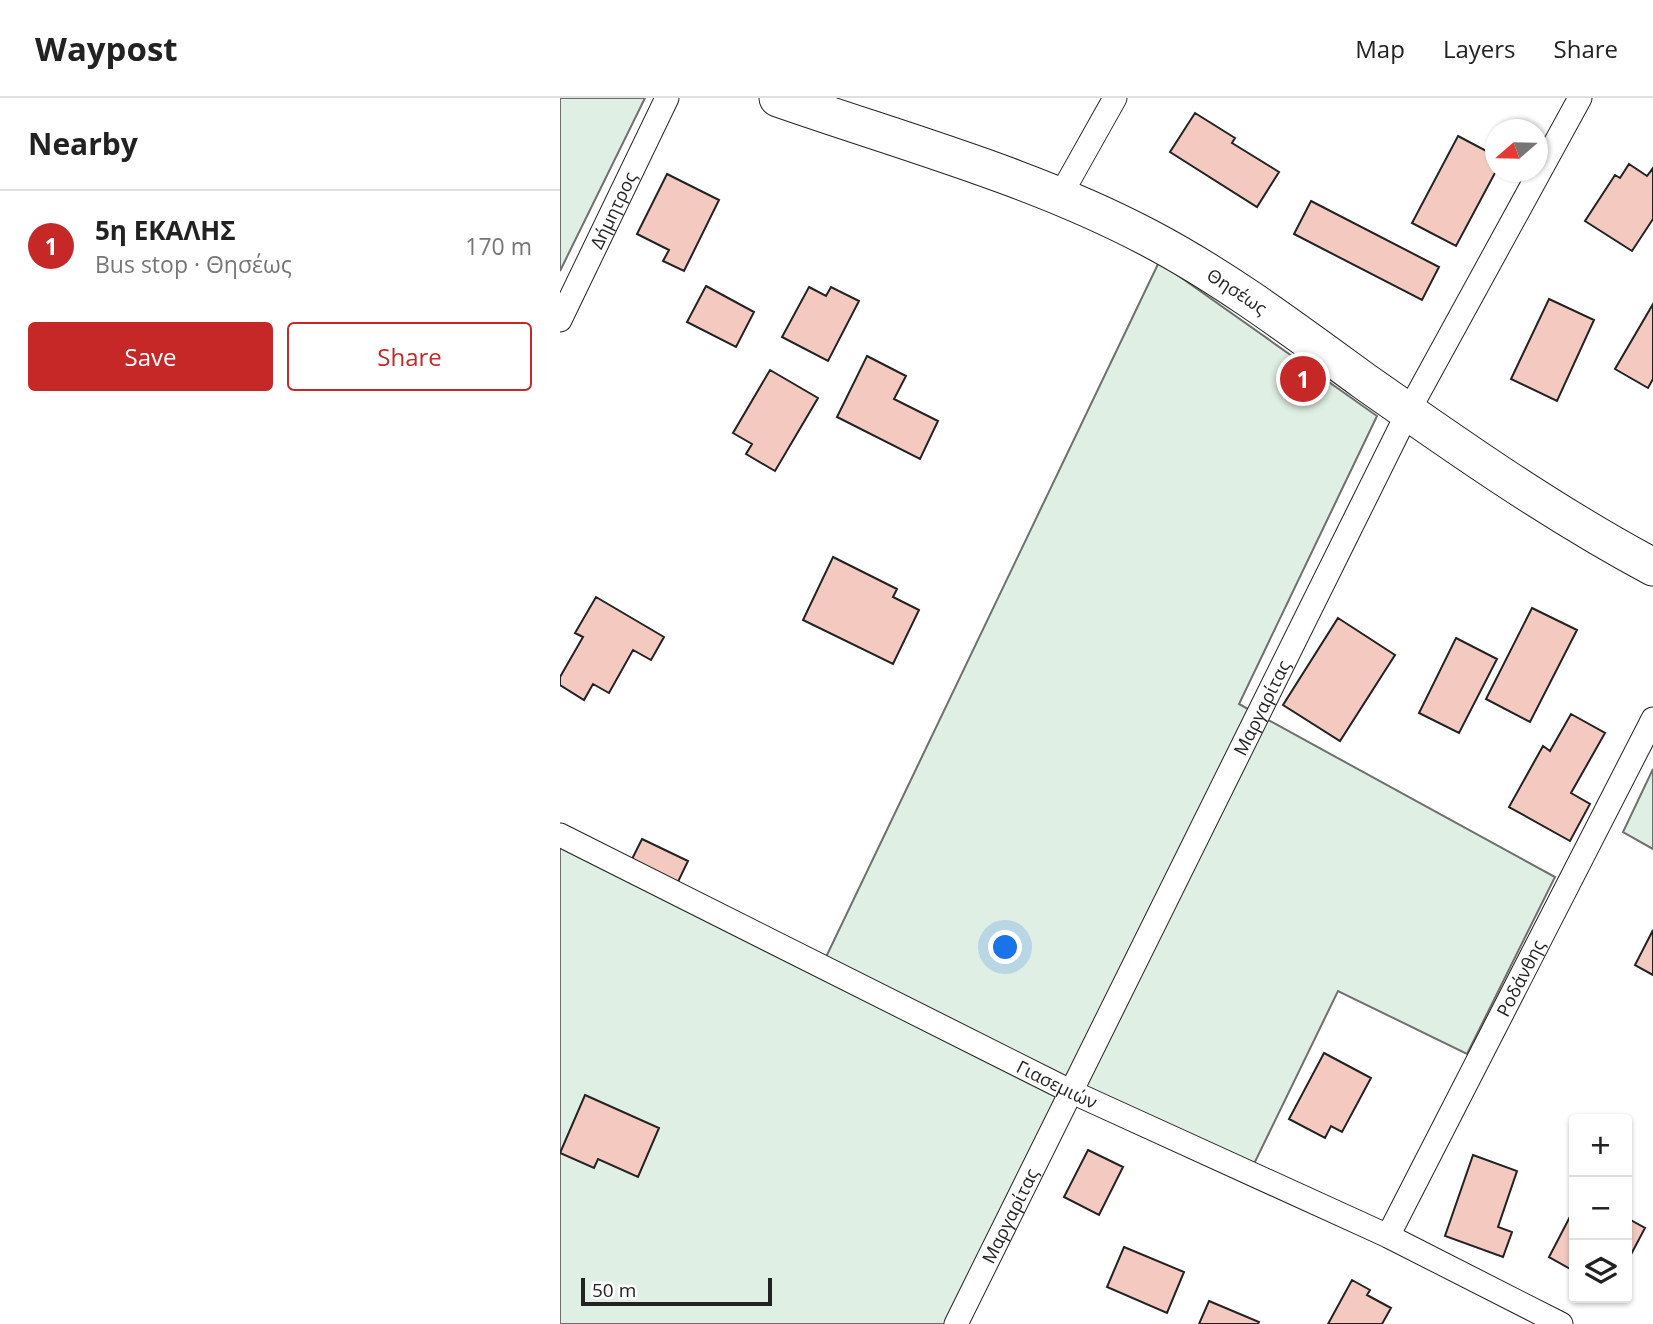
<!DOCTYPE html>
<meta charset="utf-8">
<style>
:root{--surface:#fff;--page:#f2f2f2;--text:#222;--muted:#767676;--line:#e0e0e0;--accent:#c62828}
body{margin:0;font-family:"Open Sans",sans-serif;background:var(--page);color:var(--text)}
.controls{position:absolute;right:21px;bottom:21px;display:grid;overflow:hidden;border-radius:7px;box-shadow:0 2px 5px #0004}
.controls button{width:63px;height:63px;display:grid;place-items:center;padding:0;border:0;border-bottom:2px solid var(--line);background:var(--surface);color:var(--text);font:35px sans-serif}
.compass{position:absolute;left:925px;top:21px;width:63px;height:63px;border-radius:50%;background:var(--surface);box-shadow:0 2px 5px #0004;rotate:250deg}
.scale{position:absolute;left:21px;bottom:18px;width:191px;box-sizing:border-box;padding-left:7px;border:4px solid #222;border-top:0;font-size:19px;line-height:24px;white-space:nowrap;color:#222;-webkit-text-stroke:5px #fff;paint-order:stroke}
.you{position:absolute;left:446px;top:850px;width:24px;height:24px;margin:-18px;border:5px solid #fff;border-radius:50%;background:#1a73e8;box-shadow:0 0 0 10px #1a73e833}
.badge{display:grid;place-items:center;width:46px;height:46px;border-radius:50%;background:var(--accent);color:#fff;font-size:23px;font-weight:700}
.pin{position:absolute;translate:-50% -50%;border:4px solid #fff;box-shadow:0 2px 7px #0006}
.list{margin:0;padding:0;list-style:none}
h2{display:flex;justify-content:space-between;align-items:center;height:91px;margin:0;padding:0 28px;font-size:30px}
h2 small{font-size:23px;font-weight:400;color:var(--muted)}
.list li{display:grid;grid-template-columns:46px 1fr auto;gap:21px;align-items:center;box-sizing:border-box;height:112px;padding:0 28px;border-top:2px solid var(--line)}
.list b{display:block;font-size:26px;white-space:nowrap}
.list p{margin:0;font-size:23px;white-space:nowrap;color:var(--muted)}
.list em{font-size:23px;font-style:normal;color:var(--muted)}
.actions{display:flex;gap:14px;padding:21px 28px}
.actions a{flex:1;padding:16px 0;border:2px solid var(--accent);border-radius:7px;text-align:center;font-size:24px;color:var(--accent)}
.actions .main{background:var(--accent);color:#fff}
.icon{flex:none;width:38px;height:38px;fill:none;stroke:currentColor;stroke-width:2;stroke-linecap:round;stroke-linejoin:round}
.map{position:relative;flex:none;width:1093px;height:1226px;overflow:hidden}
header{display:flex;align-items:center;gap:42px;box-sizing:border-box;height:98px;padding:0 35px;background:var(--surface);border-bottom:2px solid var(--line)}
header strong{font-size:33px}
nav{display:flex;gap:38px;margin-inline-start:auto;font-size:24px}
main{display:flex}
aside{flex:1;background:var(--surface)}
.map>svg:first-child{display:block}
</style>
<header>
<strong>Waypost</strong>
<nav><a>Map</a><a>Layers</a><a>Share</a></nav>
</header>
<main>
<aside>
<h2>Nearby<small></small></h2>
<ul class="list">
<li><span class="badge">1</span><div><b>5η ΕΚΑΛΗΣ</b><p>Bus stop · Θησέως</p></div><em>170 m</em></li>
</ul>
<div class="actions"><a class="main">Save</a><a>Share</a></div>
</aside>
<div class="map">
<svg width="1093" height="1226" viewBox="0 0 1093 1226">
<rect width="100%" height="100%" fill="#fff"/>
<path fill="#e0efe3" stroke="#6f6f6f" stroke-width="2" d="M0 0H85L0 173Z
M599 164 817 318 679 606 995 779 907 956 778 893 692 1070 524 991 266 859Z
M1093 671V751L1063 734Z
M0 748 513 996 398 1226H0Z"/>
<path fill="#f3c9c0" stroke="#222" stroke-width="2" d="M635 15 675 40 672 45 719 74 697 109 610 54Z
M898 38 936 58V73L896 148 852 125Z
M1069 66 1087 78 1093 70V121L1072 153 1025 123 1055 77 1060 80Z
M107 76 159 102 124 173 103 163 109 152 77 136Z
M751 103 879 169 862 202 734 136Z
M146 188 194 214 176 249 127 224Z
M249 189 266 198 271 189 299 203 268 263 222 239Z
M989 201 1034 222 997 303 951 281Z
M1093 206V281L1088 290 1055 271Z
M307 258 346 278 334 301 378 323 360 361 277 319Z
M210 272 258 300 215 373 186 356 192 346 173 335Z
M273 459 337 491 333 499 359 512 333 566 243 522Z
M36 499 104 539 91 562 73 552 49 595 33 586 24 602 0 587V579L23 539 15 535Z
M972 510 1017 532 970 624 926 601Z
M778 520 835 557 780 643 723 607Z
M896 540 937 561 899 635 859 615Z
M1011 616 1045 635 1011 695 1030 706 1010 743 949 709 983 648 990 653Z
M82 741 128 763 116 788 70 765Z
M1093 832V877L1075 867Z
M764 955 811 980 782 1034 771 1028 765 1040 729 1021Z
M25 997 99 1030 78 1079 38 1061 34 1070 0 1055Z
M528 1052 563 1069 539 1117 504 1099Z
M913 1057 957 1073 938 1129 952 1134 943 1159 885 1138Z
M1014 1111V1173L989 1159Z
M1067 1120 1085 1130 1067 1164Z
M564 1149 624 1174 607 1215 547 1189Z
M792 1182 810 1192 807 1197 831 1210 822 1226H768Z
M649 1203 699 1224 698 1226H639Z"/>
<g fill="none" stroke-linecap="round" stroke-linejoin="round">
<defs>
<g id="street">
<path d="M500 98 555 0"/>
<path id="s1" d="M0 222 107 0"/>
<path id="s2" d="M0 737 512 994 828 1138 1001 1226"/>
<path id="s3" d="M828 1138 1093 621"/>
<path id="s4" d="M396 1226 848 314 1020 0"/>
</g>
<g id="primary">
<path id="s5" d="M218 0C341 43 474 79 589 140 665 180 734 232 804 283 898 349 992 415 1093 469"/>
</g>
</defs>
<use href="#street" stroke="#222" stroke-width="25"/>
<use href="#primary" stroke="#222" stroke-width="39"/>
<use href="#street" stroke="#fff" stroke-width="23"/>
<use href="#primary" stroke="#fff" stroke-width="37"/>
</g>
<g text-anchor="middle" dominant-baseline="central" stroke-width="5" stroke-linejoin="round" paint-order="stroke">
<g font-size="18" fill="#222" stroke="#fff">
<text stroke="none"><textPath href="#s1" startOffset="122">Δήμητρος</textPath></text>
<text stroke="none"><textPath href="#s5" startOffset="500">Θησέως</textPath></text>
<text stroke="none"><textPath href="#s4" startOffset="688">Μαργαρίτας</textPath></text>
<text stroke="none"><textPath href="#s3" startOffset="290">Ροδάνθης</textPath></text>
<text stroke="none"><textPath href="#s2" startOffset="556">Γιασεμιών</textPath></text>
<text stroke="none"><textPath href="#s4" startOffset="121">Μαργαρίτας</textPath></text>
</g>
</g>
</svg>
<div class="controls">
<button>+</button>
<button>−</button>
<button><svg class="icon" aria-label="layers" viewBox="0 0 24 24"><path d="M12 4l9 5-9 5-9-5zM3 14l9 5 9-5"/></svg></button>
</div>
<svg class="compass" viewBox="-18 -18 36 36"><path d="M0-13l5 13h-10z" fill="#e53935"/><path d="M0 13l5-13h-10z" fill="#767676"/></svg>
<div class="scale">50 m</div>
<div class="you"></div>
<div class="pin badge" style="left:743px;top:281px">1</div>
</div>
</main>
